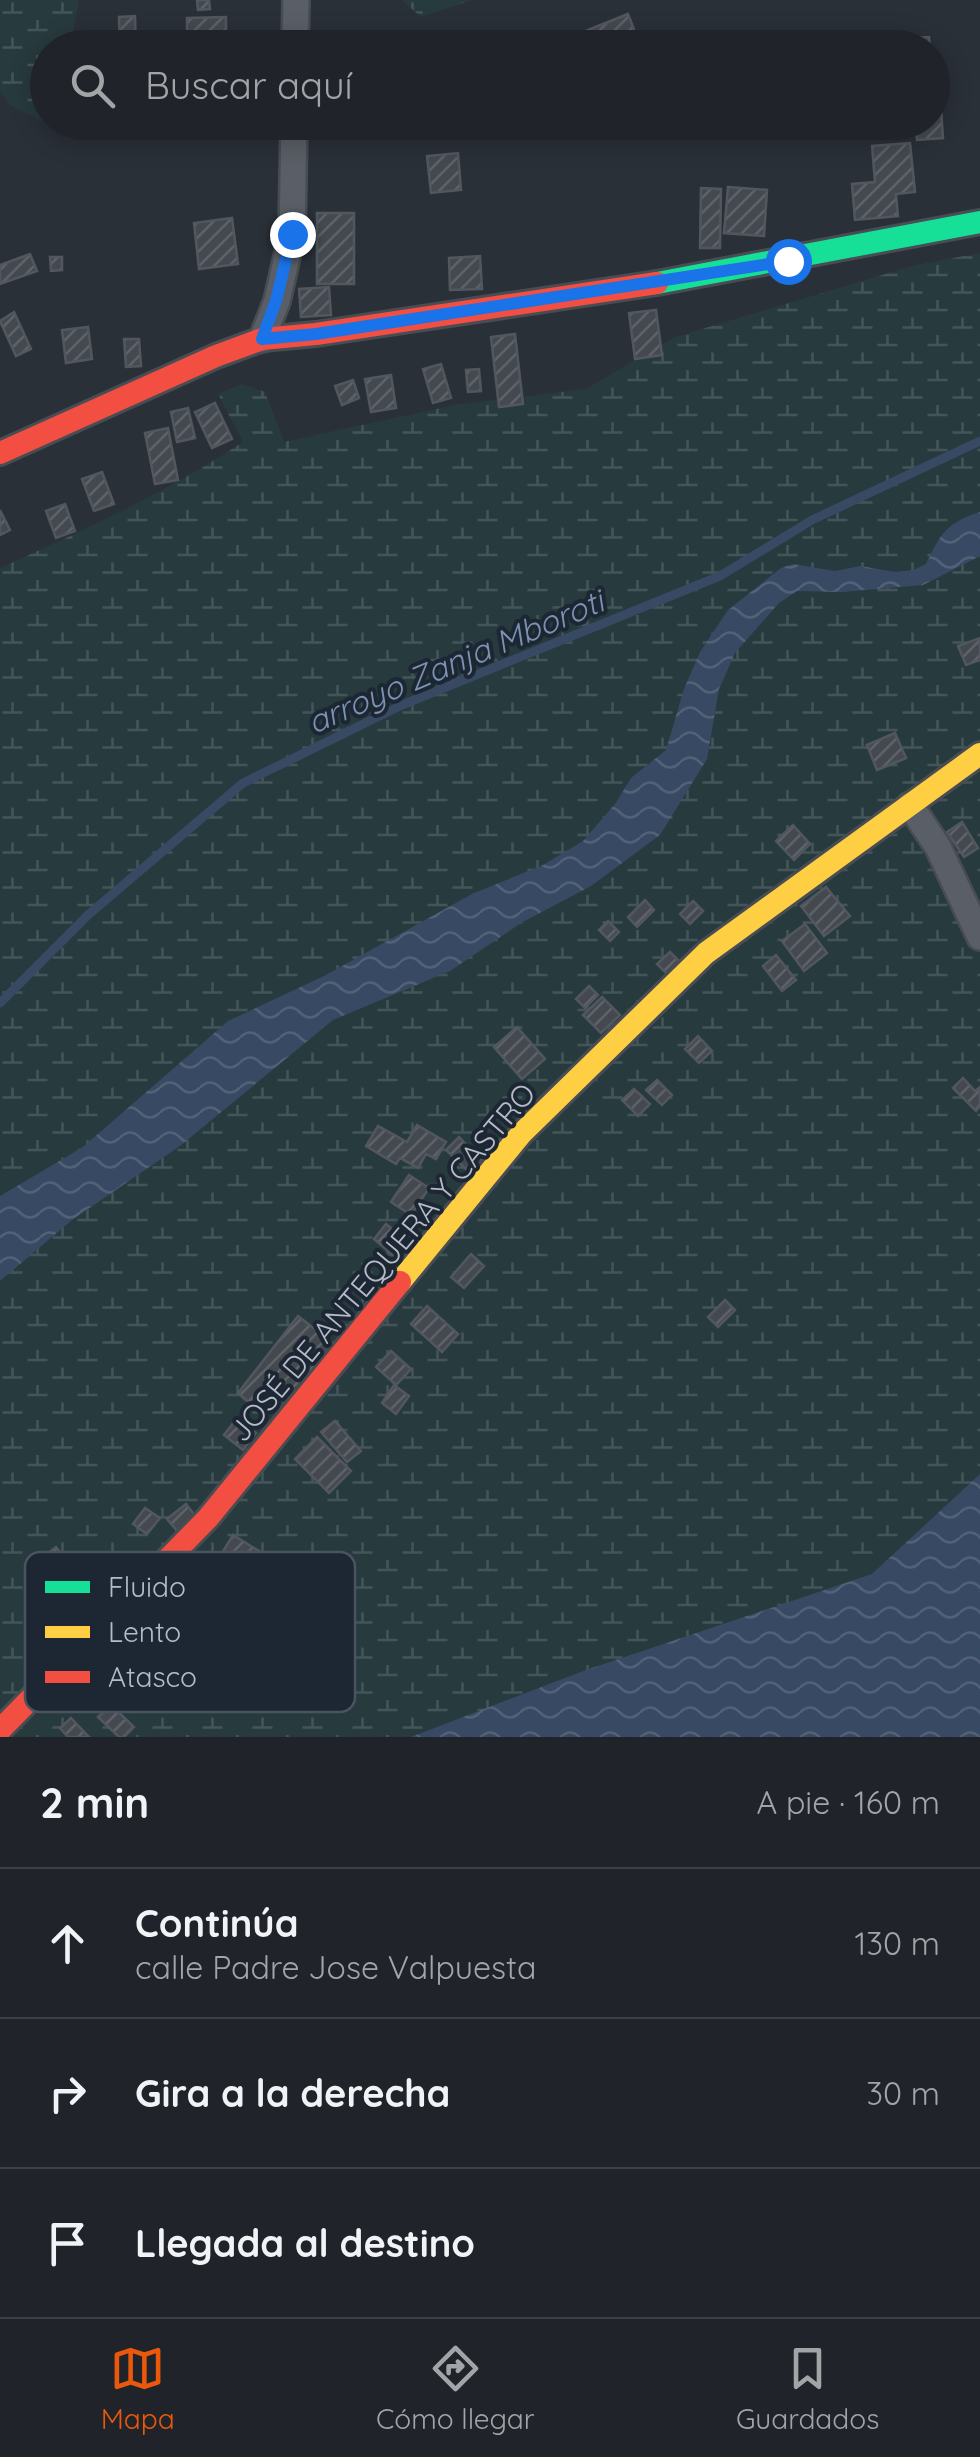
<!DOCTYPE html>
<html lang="es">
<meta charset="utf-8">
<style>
:root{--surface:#20242a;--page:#2d3036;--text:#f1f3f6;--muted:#a2a4a8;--line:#3d4147;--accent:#ea580c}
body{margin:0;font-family:Quicksand,sans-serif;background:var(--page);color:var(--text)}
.stop{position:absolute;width:30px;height:30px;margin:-22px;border:8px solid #1a73e8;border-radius:50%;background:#fff}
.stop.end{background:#1a73e8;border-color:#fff;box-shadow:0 2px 10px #0008}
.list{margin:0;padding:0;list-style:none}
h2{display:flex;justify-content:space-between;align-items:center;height:130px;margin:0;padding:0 40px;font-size:42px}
h2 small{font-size:32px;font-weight:400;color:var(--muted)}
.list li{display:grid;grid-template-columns:65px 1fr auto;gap:30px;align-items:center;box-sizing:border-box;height:150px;padding:0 40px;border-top:2px solid var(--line)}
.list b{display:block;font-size:38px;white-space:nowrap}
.list p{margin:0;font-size:32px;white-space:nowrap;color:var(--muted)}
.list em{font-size:32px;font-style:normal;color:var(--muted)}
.icon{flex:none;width:55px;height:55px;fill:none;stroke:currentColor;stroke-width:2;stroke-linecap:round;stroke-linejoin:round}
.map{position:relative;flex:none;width:980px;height:1737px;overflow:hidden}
.search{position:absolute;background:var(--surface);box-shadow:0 5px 25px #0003;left:30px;right:30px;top:30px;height:110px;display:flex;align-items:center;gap:25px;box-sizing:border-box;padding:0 35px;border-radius:55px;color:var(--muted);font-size:38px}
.sheet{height:580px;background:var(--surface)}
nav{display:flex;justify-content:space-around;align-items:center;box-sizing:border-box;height:140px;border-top:2px solid var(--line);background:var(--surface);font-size:28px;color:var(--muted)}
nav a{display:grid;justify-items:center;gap:5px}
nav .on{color:var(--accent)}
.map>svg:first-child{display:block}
</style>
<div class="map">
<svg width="980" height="1737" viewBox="0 0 980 1737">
<defs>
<pattern id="wetland-marsh" width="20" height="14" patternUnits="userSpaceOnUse" patternTransform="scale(2.5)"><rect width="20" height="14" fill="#273a3e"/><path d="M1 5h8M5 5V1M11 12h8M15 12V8" fill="none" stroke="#445559"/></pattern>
<pattern id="water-waves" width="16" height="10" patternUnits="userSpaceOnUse" patternTransform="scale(2.5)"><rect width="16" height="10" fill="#384963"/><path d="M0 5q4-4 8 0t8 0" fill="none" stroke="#526178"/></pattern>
<pattern id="building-hatch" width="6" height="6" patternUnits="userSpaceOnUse" patternTransform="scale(2.5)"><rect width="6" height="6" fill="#444950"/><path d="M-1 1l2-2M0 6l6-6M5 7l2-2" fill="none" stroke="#5d6168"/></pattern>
</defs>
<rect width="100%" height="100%" fill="#2a3038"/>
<path fill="url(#wetland-marsh)" d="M0 0H79L70 47 48 48V122L56 123 55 127 11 106 0 91Z
M402 0H472L421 17Z
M980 253V1737H0V568C83 531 167 492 243 442L218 394 242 384 265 392 284 442 455 405 586 389 675 337 916 265Z"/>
<path fill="url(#water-waves)" d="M980 512V556L923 585 842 592 797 591 779 603 735 653 719 689 707 759 660 835 591 886 521 923 450 971 333 1020 180 1146 72 1220 0 1281V1196L83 1147 228 1021 324 976 472 894 543 865 583 841 615 804 631 778 666 750 684 689 700 652 728 610 781 568 793 564 835 571 860 566 896 572 913 570 926 564C941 533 946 523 980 512Z
M980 1474V1737H411L586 1670 872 1574Z"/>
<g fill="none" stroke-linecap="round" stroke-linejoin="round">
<path stroke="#384963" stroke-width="9" d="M0 1003 88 915 243 783 402 705 720 576 812 520 980 441"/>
</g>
<path fill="url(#building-hatch)" stroke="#52575f" stroke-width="2.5" d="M197 0H209L210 9 198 10Z
M628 14 637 37 609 48H589L583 32Z
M135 16 136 48H120L119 17Z
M226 17V42H187V18Z
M804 36 805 48H778L777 37Z
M929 37 930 48H900V39Z
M932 91 940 93 943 138 917 140 916 122H932Z
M910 143 915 192 896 194 898 216 855 220 852 184 875 182 872 146Z
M458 153 461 190 431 193 427 156Z
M728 187 767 190 764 236 724 233Z
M701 188 721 189 720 248H700Z
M317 213H354V284H317Z
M232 218 238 264 199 269 194 223Z
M30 254 37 271 0 284V265Z
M480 256 482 289 450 290 449 258Z
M50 257H62V270L51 271Z
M329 287 331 315 301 317 299 289Z
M656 310 662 355 635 359 629 313Z
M14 312 31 349 16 356 0 321Z
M88 327 92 359 66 363 62 330Z
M515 334 523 404 499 407 491 337Z
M124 339H139L141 366 126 367Z
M441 364 451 398 433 403 423 369Z
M479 369 481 391 468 392 466 370Z
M391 375 396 408 371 412 365 379Z
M353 380 359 398 342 405 335 386Z
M215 403 232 439 212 448 195 412Z
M188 408 195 438 177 442 171 412Z
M168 428 178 480 155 484 145 433Z
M102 472 114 504 94 511 82 479Z
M65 504 75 531 56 538 46 511Z
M0 510 10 530 0 535Z
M980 638V660L966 665 958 646Z
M895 733 906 758 877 770 867 745Z
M962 822 978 848 964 857 947 832Z
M793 825 810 844 794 860 776 841Z
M826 887 850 916 824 936 801 906Z
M645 900 654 910 637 927 628 917Z
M693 901 703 911 690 924 680 914Z
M608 921 619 932 610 941 599 930Z
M805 924 827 953 804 971 782 941Z
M670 952 683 965 670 977 657 964Z
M776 955 796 980 782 991 763 966Z
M589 986 598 995 585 1008 576 999Z
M602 997 620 1015 601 1033 583 1015Z
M517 1027 545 1059 522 1079 494 1047Z
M698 1036 712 1051 699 1063 685 1049Z
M963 1078 975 1091 980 1087V1106L976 1111 953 1088Z
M657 1080 672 1095 662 1105 646 1090Z
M634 1089 650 1104 638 1116 622 1100Z
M417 1125 446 1142 436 1159 426 1154 418 1168 400 1158 396 1164 366 1146 378 1126 407 1142Z
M459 1137 484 1163 472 1175 446 1150Z
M409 1175 429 1188 411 1215 391 1202Z
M386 1224 406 1240 393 1255 374 1239Z
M471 1254 484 1266 464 1288 451 1277Z
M725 1300 735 1310 718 1327 708 1317Z
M427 1306 458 1334 442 1352 411 1324Z
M298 1316 334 1344 282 1410 275 1405 265 1417 238 1393Z
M391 1351 411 1369 396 1385 376 1367Z
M394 1385 409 1396 396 1414 382 1403Z
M237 1418 256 1433 243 1450 224 1435Z
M335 1421 361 1451 347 1462 321 1432Z
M317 1437 351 1471 329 1493 295 1459Z
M186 1504 201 1523 183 1538 167 1519Z
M145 1508 160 1518 147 1534 133 1524Z
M233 1535 259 1551 245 1573 219 1558Z
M56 1547 67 1561 39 1583 28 1569Z
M111 1705 134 1727 124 1737H119L98 1717Z
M71 1718 89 1737H68L60 1728Z"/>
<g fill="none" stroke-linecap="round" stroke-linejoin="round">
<defs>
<path id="street" d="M295 48 296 0
M262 339 277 301 292 234 294 122
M910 805 938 847 980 937"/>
<path id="fast" d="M657 283 980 222"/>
<path id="slow" d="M400 1282 521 1134 706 953 980 754"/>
<path id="jam" d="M0 453 216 356 262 339 316 334 657 283
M0 1730 208 1518 400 1282"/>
</defs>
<use href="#street" stroke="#484c53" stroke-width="30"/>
<use href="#fast" stroke="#484c53" stroke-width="28"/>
<use href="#slow" stroke="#484c53" stroke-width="28"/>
<use href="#jam" stroke="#484c53" stroke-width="28"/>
<use href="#street" stroke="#5a5e66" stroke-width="25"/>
<use href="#fast" stroke="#16e098" stroke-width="22"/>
<use href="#slow" stroke="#ffcf43" stroke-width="22"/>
<use href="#jam" stroke="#f24e42" stroke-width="22"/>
</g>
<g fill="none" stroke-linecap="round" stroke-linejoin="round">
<path stroke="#1a73e8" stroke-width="12" d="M292 234 276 301 262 339 316 334 788 261"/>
</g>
<g text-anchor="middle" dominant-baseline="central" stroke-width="8" stroke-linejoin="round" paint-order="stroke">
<g font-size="30" fill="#b4bcc9" stroke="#1d2633">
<text transform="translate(382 1262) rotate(-50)">JOSÉ DE ANTEQUERA Y CASTRO</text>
</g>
<g font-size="32" font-style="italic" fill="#7c92b1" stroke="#1d2633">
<text transform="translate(455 661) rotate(-23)">arroyo Zanja Mboroti</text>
</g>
</g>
<rect x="25" y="1552" width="330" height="160" rx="15" fill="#1d2633" stroke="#4a5360" stroke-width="2.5"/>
<rect x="45" y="1581" width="45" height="12" fill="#16e098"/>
<rect x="45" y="1626" width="45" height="12" fill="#ffcf43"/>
<rect x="45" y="1671" width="45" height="12" fill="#f24e42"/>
<g font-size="28" fill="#b4bcc9">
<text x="108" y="1597">Fluido</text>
<text x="108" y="1642">Lento</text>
<text x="108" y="1687">Atasco</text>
</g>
</svg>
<div class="stop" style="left:788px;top:261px"></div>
<div class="stop end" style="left:292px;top:234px"></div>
<div class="search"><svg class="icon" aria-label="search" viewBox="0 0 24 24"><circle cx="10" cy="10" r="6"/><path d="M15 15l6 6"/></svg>Buscar aquí</div>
</div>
<section class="sheet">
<h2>2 min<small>A pie · 160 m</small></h2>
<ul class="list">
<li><svg class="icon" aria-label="ahead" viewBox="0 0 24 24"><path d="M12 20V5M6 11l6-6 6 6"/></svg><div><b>Continúa</b><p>calle Padre Jose Valpuesta</p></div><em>130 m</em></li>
<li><svg class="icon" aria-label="right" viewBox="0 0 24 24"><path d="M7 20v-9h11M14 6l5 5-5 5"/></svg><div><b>Gira a la derecha</b></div><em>30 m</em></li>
<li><svg class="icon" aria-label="arrive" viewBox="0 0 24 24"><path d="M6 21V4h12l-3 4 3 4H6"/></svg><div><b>Llegada al destino</b></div></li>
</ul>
</section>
<nav>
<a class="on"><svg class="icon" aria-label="map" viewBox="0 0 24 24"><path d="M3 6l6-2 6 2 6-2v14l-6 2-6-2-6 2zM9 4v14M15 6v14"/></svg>Mapa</a>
<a><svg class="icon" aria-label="directions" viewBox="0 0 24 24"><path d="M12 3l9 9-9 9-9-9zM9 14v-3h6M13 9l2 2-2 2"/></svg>Cómo llegar</a>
<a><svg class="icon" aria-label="saved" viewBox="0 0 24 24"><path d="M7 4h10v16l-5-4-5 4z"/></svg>Guardados</a>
</nav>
